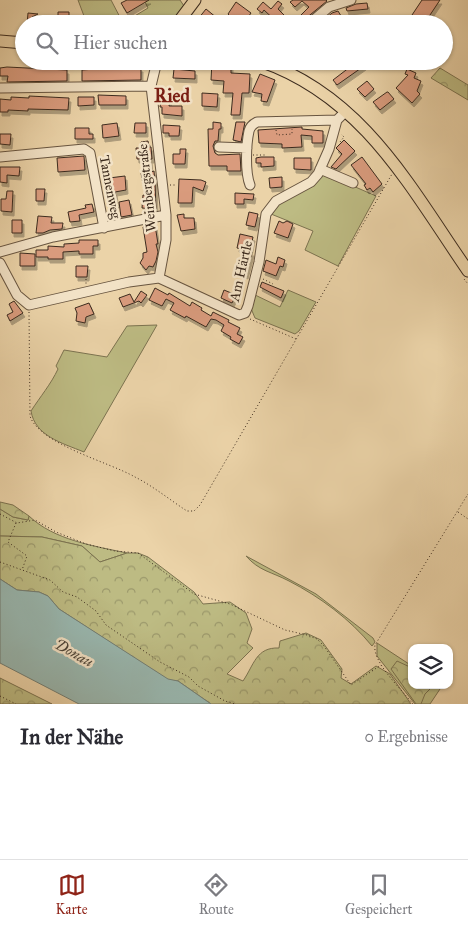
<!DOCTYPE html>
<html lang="de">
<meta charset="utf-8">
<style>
:root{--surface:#fff;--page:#f2f2f3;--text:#2b2b33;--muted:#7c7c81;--line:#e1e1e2;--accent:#8f2418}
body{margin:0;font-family:"IM FELL Great Primer",serif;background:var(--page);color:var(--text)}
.controls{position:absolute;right:15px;bottom:15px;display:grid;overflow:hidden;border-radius:10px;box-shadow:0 1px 4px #0004}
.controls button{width:45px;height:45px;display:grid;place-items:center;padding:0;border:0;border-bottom:1px solid var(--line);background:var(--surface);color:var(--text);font:25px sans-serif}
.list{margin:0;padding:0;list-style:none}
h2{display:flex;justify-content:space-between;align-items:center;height:65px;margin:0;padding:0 20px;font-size:21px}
h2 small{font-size:16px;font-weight:400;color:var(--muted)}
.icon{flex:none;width:28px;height:28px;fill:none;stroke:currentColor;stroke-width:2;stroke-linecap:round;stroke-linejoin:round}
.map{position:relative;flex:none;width:468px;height:704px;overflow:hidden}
.search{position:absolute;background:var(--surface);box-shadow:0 1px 4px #0004;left:15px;right:15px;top:15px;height:55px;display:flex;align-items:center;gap:12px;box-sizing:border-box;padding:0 18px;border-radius:28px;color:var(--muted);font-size:19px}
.sheet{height:155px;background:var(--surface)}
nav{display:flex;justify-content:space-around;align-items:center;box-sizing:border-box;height:70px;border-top:1px solid var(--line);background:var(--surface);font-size:14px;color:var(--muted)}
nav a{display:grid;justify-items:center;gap:2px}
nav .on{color:var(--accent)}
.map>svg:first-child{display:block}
</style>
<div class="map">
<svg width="468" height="704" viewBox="0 0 468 704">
<defs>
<pattern id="forest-crowns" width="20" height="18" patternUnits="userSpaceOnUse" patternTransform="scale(1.25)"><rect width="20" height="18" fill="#bdbb83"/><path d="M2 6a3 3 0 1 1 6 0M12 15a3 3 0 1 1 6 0" fill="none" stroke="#9b986b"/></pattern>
<filter id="shadow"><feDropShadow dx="2" dy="4" stdDeviation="0" flood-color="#0004"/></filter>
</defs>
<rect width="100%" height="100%" fill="#ebd3a8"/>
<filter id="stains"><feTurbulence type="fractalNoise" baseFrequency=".004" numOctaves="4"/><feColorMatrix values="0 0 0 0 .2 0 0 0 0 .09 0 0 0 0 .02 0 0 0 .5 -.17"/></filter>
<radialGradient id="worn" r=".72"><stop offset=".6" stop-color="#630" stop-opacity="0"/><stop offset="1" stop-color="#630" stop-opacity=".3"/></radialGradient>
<path fill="#bdbb83" stroke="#7c7350" d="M78 0H111L123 23 148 8 144 0H180L184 6 169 24H87Z
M321 172 376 196 338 266 305 250 313 231 271 214 276 204Z
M288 290 316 302 299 331 295 334 255 318 250 306 253 294 280 307Z
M157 325 84 452C62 443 35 436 31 411 40 397 51 384 58 369L56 366 64 350 107 357 127 326Z
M0 509 13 517 28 520 29 516C54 540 94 546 127 553L100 562 82 546 42 537 0 536Z
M246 556 316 594 373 638 375 642 372 646C350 619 320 597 289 581 272 572 259 571 246 556Z
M377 643 412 666V685L442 686 430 704H415L377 656Z"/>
<path fill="url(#forest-crowns)" stroke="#7c7350" d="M440 68 468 85V100L431 78Z
M0 502 13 505 29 516 28 520 13 517 0 509Z
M0 536 42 537 82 546 100 562 127 553H138L148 557 194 592 203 604 230 602 246 613 252 629 247 643 253 648 227 674 243 681C254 665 256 647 279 648L280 641 306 633 321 640 342 669 341 678 351 684 376 666 390 674 411 704H211L178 681 168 680 59 609 48 596 39 592 17 590 0 579Z
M397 661 412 668V685H434L425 694 421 704H416L391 669Z
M0 678 52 704H0Z"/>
<path fill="#99b7af" stroke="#747f75" d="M0 579 17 590 39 592 48 596 59 609 168 679 178 681 211 704H79L0 663Z"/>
<path fill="#d99b7d" stroke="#3c2b1e" filter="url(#shadow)" d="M127 0H149L127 13 121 3Z
M293 0H326L327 1 305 19 301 15 309 7 302 1 295 7 290 2Z
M422 0H440L426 21 430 24H412L408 21Z
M278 1 282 4 278 9 293 24H279L264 10 262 13 257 9 263 2 271 9Z
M236 2 251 13 243 24H194L206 9 223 23 229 15 228 14Z
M367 3 368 9 347 11 346 8 356 4Z
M338 11 346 24H331L329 20 319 24 332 13Z
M58 12H69V24H48V17L58 18Z
M28 13 38 14 32 17H38L37 24H27Z
M127 61H132V68H141V80L82 81V70L95 69V62H100V69H126L127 68Z
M212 61H231V73L250 74 249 93H242L240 115H231L233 93H223L224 81 211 80Z
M346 61H360L364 66 337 85 333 80 350 67Z
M7 67 67 70V81L7 82 8 76H0V68Z
M174 69 195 71V79L173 78Z
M407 69 416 73 414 78 421 81 417 91 420 94 412 103 396 88 408 75 405 74Z
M260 74 275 80 267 102 261 101 262 94 252 92Z
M367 81 374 89 365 97 357 89Z
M163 89 171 90 169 106H182V116L162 114V107H160Z
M387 92H388L394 99 380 110 373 102Z
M202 93 218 94 217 107 202 106Z
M98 95 126 96V105H99Z
M29 96 69 98 68 110 28 109V111L8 110V112H0V99L11 100V97L29 98Z
M78 97H94V105L78 106Z
M213 122 221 123V129H219L218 141H215L213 146 215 153 218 155 240 154 241 171H227V166H209L208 129H213Z
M236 122H245L241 142 233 140Z
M117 123 119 136 103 138 102 125Z
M135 123H146V133H134Z
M163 125 180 126 179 136H169V133H163Z
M302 127V129L323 131V143H312V136L301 135 302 147 282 148V144L259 143 258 130Z
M75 128H89V134H93V139H75Z
M0 134H11L10 145 0 144Z
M344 140 355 151 336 169 331 167 342 154 336 148Z
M148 141 149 147H151L152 159H150L151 172 154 171 155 182 156 209 142 208 143 195 149 196 147 183 143 184 141 173H145L144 159H137L136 148H142L141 142Z
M180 149H186L185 164H173V154H180Z
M84 156 85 170 58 172 57 158Z
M261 157H274V166L261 167V163H256V158Z
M362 157 382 184 373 192 370 188 367 190 364 185 366 184 351 165Z
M294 158H311V170L294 169Z
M0 167H20L19 176 7 175V183L0 182Z
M125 176 126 190 115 192 117 204 109 205 108 195H111L109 178Z
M282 177V187L270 188 269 178Z
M179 179 201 180 206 182 203 191 193 187 192 203H178Z
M36 189H45L44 201H36Z
M7 191H13L12 212 1 211V199H6Z
M235 193 254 194 253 200 244 199V204H235Z
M129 200 132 215 121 217 119 202Z
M92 204 94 212 79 215 80 221 70 222 68 212 86 208 85 205Z
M249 212 258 214 255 227 246 225Z
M184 214V218H194L195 229 181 231 177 215Z
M38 216 52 217 51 223H63L62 229 50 230 43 233H36Z
M12 220H22V233H12Z
M279 221 283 223 287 221 293 224 288 238 274 233Z
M155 225 158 244H156L158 252 156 261 153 267 149 266 146 270 140 263 143 258V253L147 252 143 227Z
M240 234 253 237 250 252H252L246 275 240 273 245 250 237 248Z
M79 240H98V246H93V254H79V251L63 252V259H48V257H36V250H48V246L64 247V244L79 243Z
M20 253 35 254V266H20Z
M278 257 285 260 283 267 280 266 276 276 263 271 266 260 276 264Z
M76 266H88L87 277H76Z
M262 282 284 291 281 298 260 287Z
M155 288 168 295 169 293 190 306 192 302 202 308 201 310 211 316 213 312 229 320 228 322 240 328 237 334 243 337 239 344 230 339 231 337 221 331 224 325 216 320 211 319 206 327 186 316 185 318 170 310 174 303 166 299 162 306 149 300Z
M224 290 236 295 232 303 221 298Z
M141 291 147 295 141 303 139 301 123 307 119 298 130 294 134 302Z
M14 301 23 313 10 321 7 315 13 312 9 304Z
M89 303 94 314 86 317 85 323 76 321 77 313 75 308Z"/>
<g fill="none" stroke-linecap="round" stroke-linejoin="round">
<defs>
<path id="minor" d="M309 24 329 7 351 0
M157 61 151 86 166 215V240L159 278
M0 88 151 86
M219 147 247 148
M0 157 84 149 90 153 104 228
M320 169 353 183
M250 185C245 172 246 145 249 131 250 126 253 124 257 122L337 120
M0 252 53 237 166 215
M0 263 17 295 29 305 129 282 159 278
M159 278 239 315 245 313 248 306 259 262 266 214 276 201 311 182 318 174 329 149 337 120 346 111"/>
<path id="major" d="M177 24 195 0
M0 41 24 43
M260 61C363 96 410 187 468 271"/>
</defs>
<use href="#minor" stroke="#685540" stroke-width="11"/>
<use href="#major" stroke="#3c2b1e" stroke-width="13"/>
<path stroke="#3c2b1e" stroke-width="1" stroke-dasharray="1 2.5" stroke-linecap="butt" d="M259 24 260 22 263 24
M246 61 251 63
M276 130 277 135 292 134V129
M340 142 344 137 341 134
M253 155H265
M170 185H176
M86 279V285
M263 279 273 284
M464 279 468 284
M29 312 30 416C39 444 109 462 135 477 153 486 170 500 187 511H194L200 505 392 174
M250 319 296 339
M458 512 468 519
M0 514 17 523 35 520 56 532 86 544 115 551 138 553 194 594 230 604 285 630 307 635 317 639 324 646 351 685 381 665
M16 523 8 542 27 556 22 570
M0 562 50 580 63 592 77 597 96 611 106 625 160 662 189 677 198 686 225 701 235 704
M0 696 16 704
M413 704C402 690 372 662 375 645L468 494"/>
<use href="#minor" stroke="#f2e2c6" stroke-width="9"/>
<use href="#major" stroke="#ebd3a8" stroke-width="11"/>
</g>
<g text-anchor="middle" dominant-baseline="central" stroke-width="5" stroke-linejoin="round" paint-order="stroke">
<g font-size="14" fill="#3c2b1e" stroke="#f2e2c6">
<text transform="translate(110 187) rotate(79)">Tannenweg</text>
<text transform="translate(147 188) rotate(-96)">Weinbergstraße</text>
<text transform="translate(241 271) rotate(-77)">Am Härtle</text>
</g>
<g font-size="15" font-style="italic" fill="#4f473b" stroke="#f2e2c6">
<text transform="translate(74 653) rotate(29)">Donau</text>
</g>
<g font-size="19" font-weight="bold" fill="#7a1f14" stroke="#f2e2c6">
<text x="172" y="95">Ried</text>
</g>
</g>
<rect width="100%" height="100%" filter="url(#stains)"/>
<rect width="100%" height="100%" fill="url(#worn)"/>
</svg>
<div class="controls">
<button><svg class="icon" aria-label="layers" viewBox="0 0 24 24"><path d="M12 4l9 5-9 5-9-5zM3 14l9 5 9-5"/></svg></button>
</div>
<div class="search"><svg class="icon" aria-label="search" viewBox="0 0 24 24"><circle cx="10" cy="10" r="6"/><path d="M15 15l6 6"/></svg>Hier suchen</div>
</div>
<section class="sheet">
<h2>In der Nähe<small>0 Ergebnisse</small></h2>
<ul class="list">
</ul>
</section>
<nav>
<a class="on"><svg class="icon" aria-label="map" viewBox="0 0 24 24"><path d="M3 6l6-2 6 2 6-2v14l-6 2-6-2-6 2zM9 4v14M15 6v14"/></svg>Karte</a>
<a><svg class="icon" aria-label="directions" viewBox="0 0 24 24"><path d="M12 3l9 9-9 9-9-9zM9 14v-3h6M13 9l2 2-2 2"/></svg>Route</a>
<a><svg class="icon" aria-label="saved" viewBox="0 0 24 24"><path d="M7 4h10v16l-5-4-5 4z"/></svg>Gespeichert</a>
</nav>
